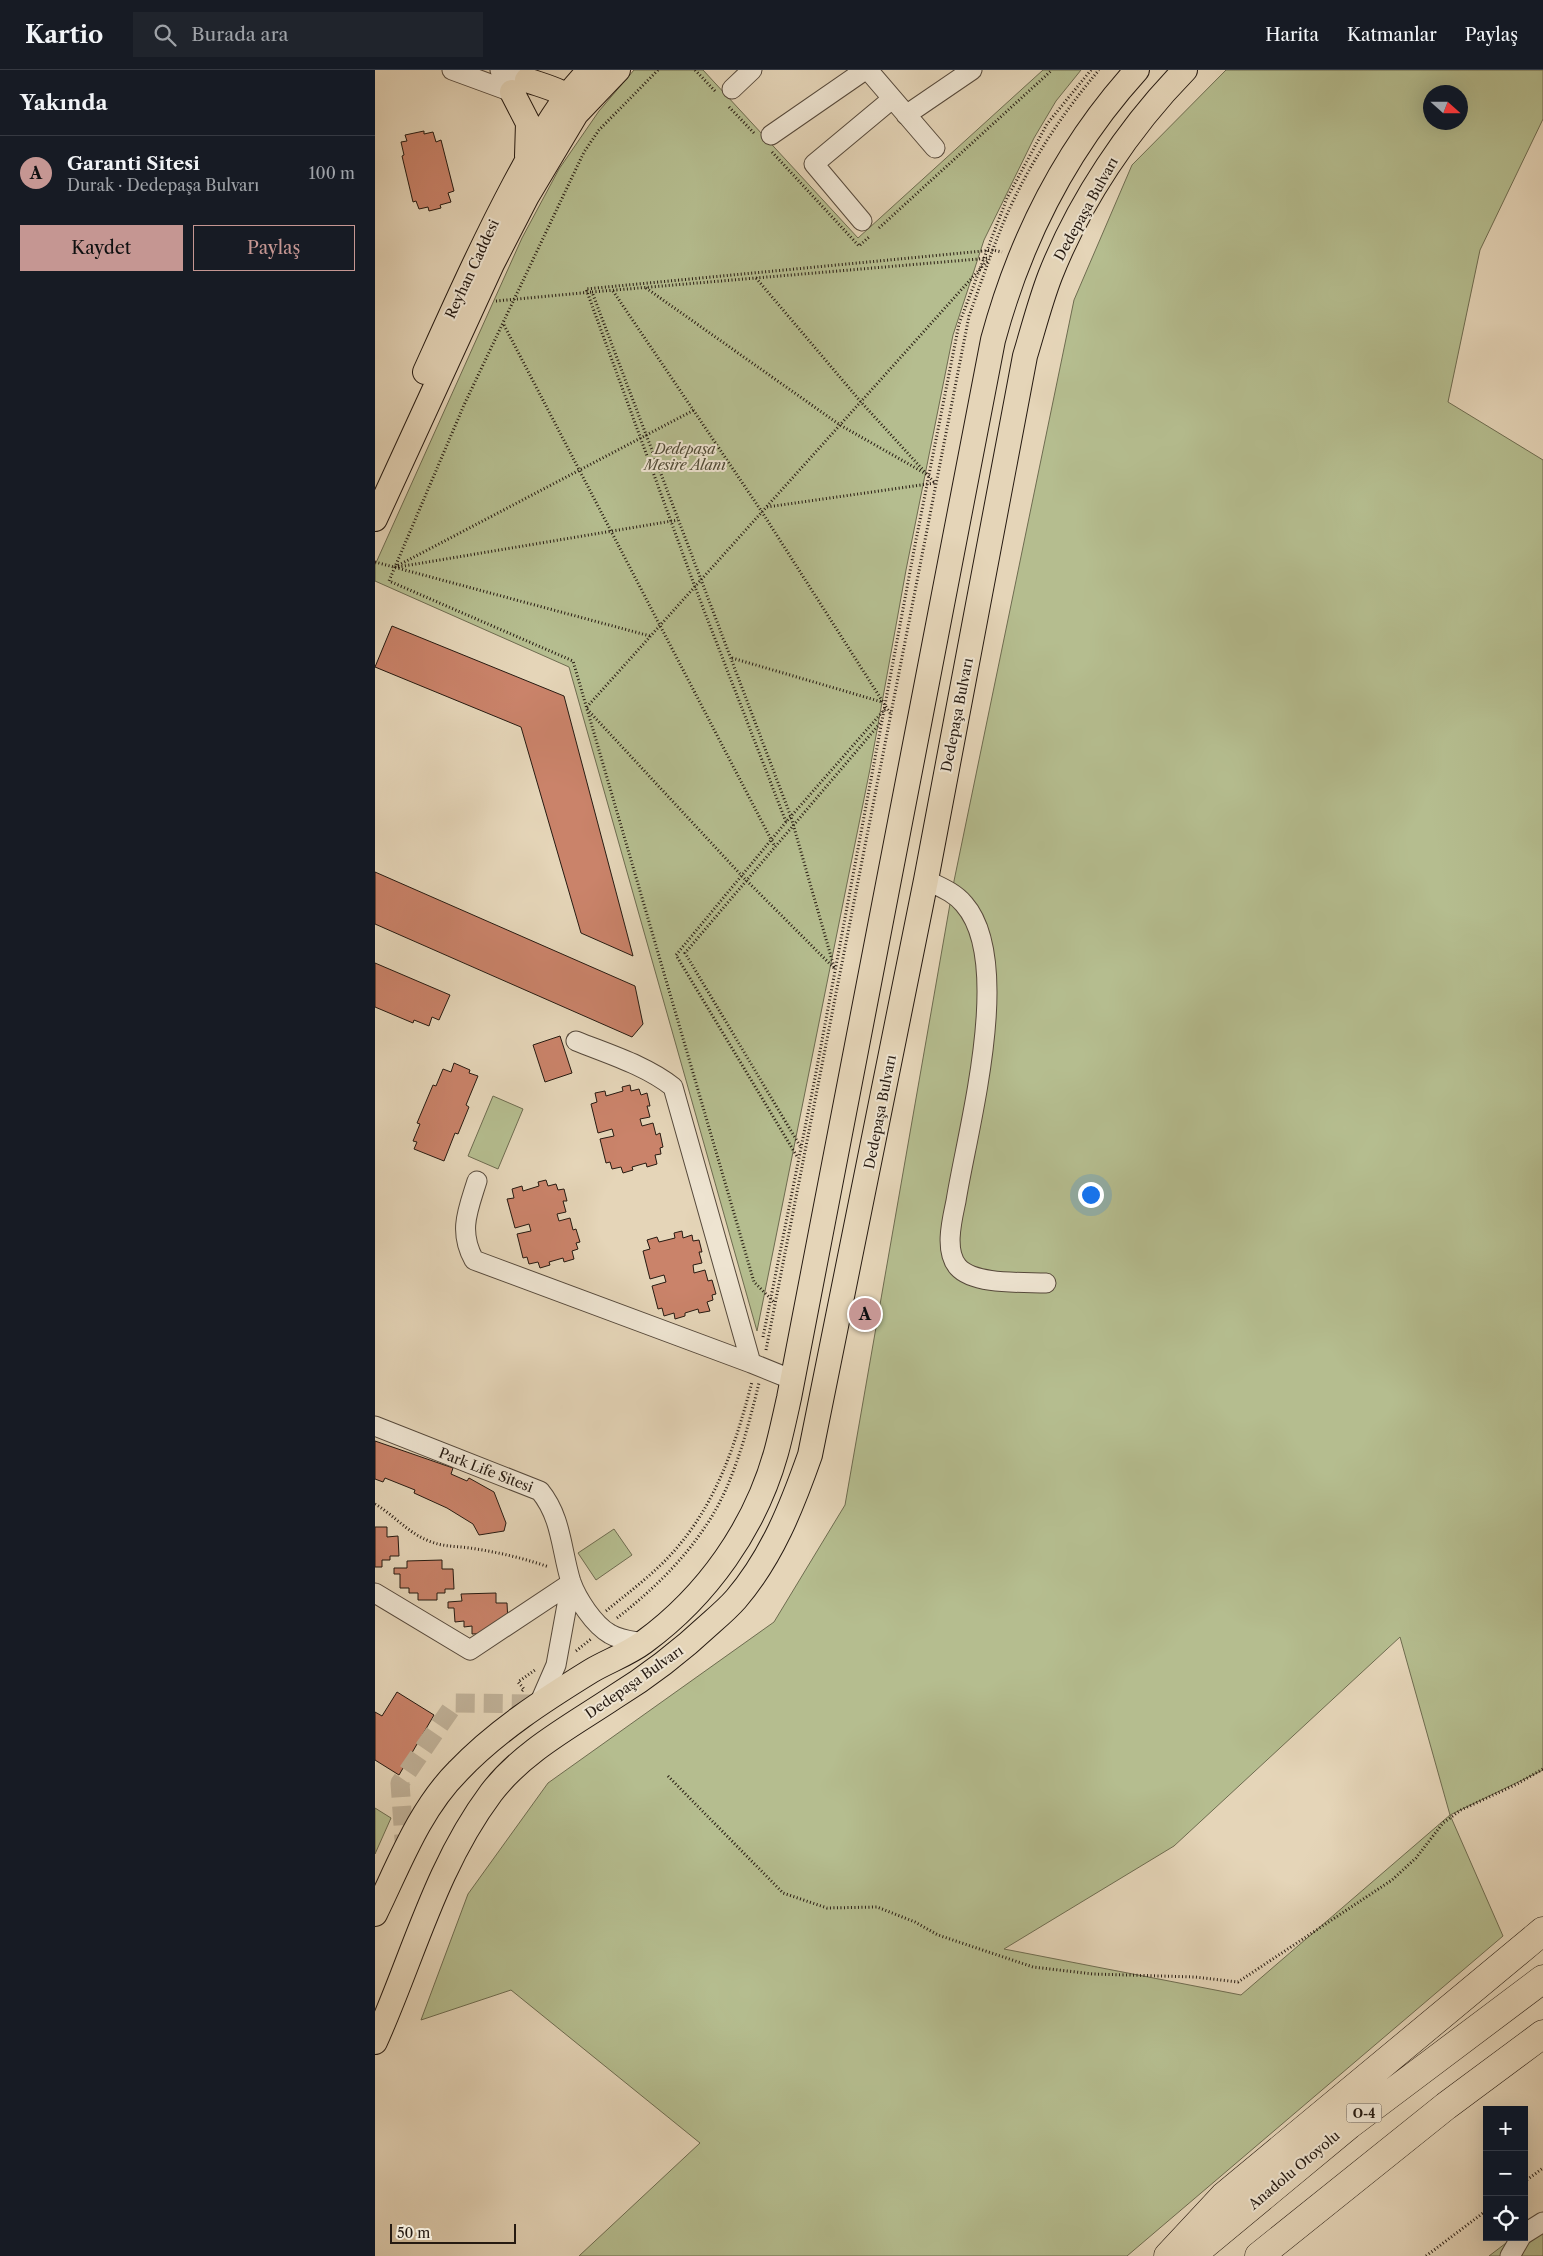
<!DOCTYPE html>
<html lang="tr">
<meta charset="utf-8">
<style>
:root{--surface:#171b24;--page:#20242c;--text:#f1f3f6;--muted:#9ea1a6;--line:#363941;--accent:#c59692}
body{margin:0;font-family:"Libre Caslon Text",serif;background:var(--page);color:var(--text)}
.controls{position:absolute;right:15px;bottom:15px;display:grid;overflow:hidden;border-radius:0px;box-shadow:0 5px 20px #0002}
.controls button{width:45px;height:45px;display:grid;place-items:center;padding:0;border:0;border-bottom:1px solid var(--line);background:var(--surface);color:var(--text);font:25px sans-serif}
.compass{position:absolute;left:1048px;top:15px;width:45px;height:45px;border-radius:50%;background:var(--surface);box-shadow:0 5px 20px #0002;rotate:111deg}
.scale{position:absolute;left:15px;bottom:12px;width:126px;box-sizing:border-box;padding-left:5px;border:2px solid #261a11;border-top:0;font-size:14px;line-height:18px;white-space:nowrap;color:#261a11;-webkit-text-stroke:4px #eee4d1;paint-order:stroke}
.you{position:absolute;left:715px;top:1124px;width:18px;height:18px;margin:-12px;border:4px solid #fff;border-radius:50%;background:#1a73e8;box-shadow:0 0 0 8px #1a73e833}
.badge{display:grid;place-items:center;width:32px;height:32px;border-radius:50%;background:var(--accent);color:#111;font-size:16px;font-weight:700}
.pin{position:absolute;translate:-50% -50%;border:2px solid #fff;box-shadow:0 1px 5px #0006}
.list{margin:0;padding:0;list-style:none}
h2{display:flex;justify-content:space-between;align-items:center;height:65px;margin:0;padding:0 20px;font-size:21px}
h2 small{font-size:16px;font-weight:400;color:var(--muted)}
.list li{display:grid;grid-template-columns:32px 1fr auto;gap:15px;align-items:center;box-sizing:border-box;height:75px;padding:0 20px;border-top:1px solid var(--line)}
.list b{display:block;font-size:19px;white-space:nowrap}
.list p{margin:0;font-size:16px;white-space:nowrap;color:var(--muted)}
.list em{font-size:16px;font-style:normal;color:var(--muted)}
.actions{display:flex;gap:10px;padding:15px 20px}
.actions a{flex:1;padding:11px 0;border:1px solid var(--accent);border-radius:0px;text-align:center;font-size:18px;color:var(--accent)}
.actions .main{background:var(--accent);color:#111}
.icon{flex:none;width:28px;height:28px;fill:none;stroke:currentColor;stroke-width:2;stroke-linecap:round;stroke-linejoin:round}
.map{position:relative;flex:none;width:1168px;height:2186px;overflow:hidden}
header{display:flex;align-items:center;gap:30px;box-sizing:border-box;height:70px;padding:0 25px;background:var(--surface);border-bottom:1px solid var(--line)}
header strong{font-size:24px}
nav{display:flex;gap:28px;margin-inline-start:auto;font-size:18px}
.search{width:350px;height:45px;background:var(--page);display:flex;align-items:center;gap:12px;box-sizing:border-box;padding:0 18px;border-radius:0px;color:var(--muted);font-size:19px}
main{display:flex}
aside{flex:1;background:var(--surface)}
.map>svg:first-child{display:block}
</style>
<header>
<strong>Kartio</strong>
<div class="search"><svg class="icon" aria-label="search" viewBox="0 0 24 24"><circle cx="10" cy="10" r="6"/><path d="M15 15l6 6"/></svg>Burada ara</div>
<nav><a>Harita</a><a>Katmanlar</a><a>Paylaş</a></nav>
</header>
<main>
<aside>
<h2>Yakında<small></small></h2>
<ul class="list">
<li><span class="badge">A</span><div><b>Garanti Sitesi</b><p>Durak · Dedepaşa Bulvarı</p></div><em>100 m</em></li>
</ul>
<div class="actions"><a class="main">Kaydet</a><a>Paylaş</a></div>
</aside>
<div class="map">
<svg width="1168" height="2186" viewBox="0 0 1168 2186">
<rect width="100%" height="100%" fill="#e5d5b8"/>
<filter id="stains"><feTurbulence type="fractalNoise" baseFrequency=".004" numOctaves="4"/><feColorMatrix values="0 0 0 0 .2 0 0 0 0 .09 0 0 0 0 .02 0 0 0 .5 -.17"/></filter>
<radialGradient id="worn" r=".72"><stop offset=".6" stop-color="#630" stop-opacity="0"/><stop offset="1" stop-color="#630" stop-opacity=".3"/></radialGradient>
<path fill="#b5bd8f" stroke="#6e6c50" fill-rule="evenodd" d="M259 0H328L483 168 668 0H706L681 31 659 68 609 170 578 265 531 500 495 699 382 1261 194 597 0 511V495L147 168 184 99 224 41Z
M851 0H1168V49L1105 180 1073 332 1168 390V1700L1075 1745 1128 1866 752 2186H204L325 2073 136 1920 46 1950 93 1824 173 1713 399 1552 470 1435 579 811 699 230 757 95ZM1056 22H1086V52H1056ZM1025 1567 1075 1745 866 1925 629 1879 799 1776Z
M118 1026 148 1039 123 1099 93 1086Z
M239 1459 257 1485 221 1510 203 1483Z
M0 1738 16 1748 0 1784Z
M1168 2145V2186H1114Z"/>
<path fill="#ca836a" stroke="#261a11" d="M49 61V64L58 62 61 72 66 70 79 121 73 123 76 132 65 135 66 138 54 141 53 137 44 139 41 131 38 132 27 86 29 85 26 72 32 71 30 65Z
M17 556 189 626 258 886 206 863 146 657 0 597Z
M0 802 260 916 268 954 257 967 0 854Z
M0 893 75 925 64 950 57 947 54 956 39 950 38 953 0 937Z
M185 966 197 1003 170 1012 158 975Z
M79 993 95 1000 94 1003 103 1006 91 1035 94 1037 83 1064 80 1063 69 1091 39 1079 42 1072 38 1071 45 1054 42 1053 58 1015 61 1016 68 999 76 1002Z
M255 1015 256 1021 264 1019 266 1025 272 1023 275 1036H272L275 1047 265 1049 267 1056 278 1053 281 1065 285 1063 288 1077 285 1078 286 1084 280 1085 282 1094 272 1097 271 1093 257 1097 258 1100 248 1103 246 1097 237 1099 235 1092 231 1093 225 1069 239 1066 237 1059 223 1063 216 1034 222 1032 220 1023 230 1021 231 1026 248 1021 247 1017Z
M171 1110 173 1116 181 1114 183 1120 189 1119 192 1131H188L191 1142 182 1144 184 1151 195 1148 198 1160 201 1159 205 1172 201 1173 203 1179 197 1181 199 1189 189 1192 188 1188 174 1192 175 1195 165 1198 163 1192 154 1194 152 1187 148 1188 142 1164 156 1161 154 1154 140 1158 132 1129 139 1128 137 1119 147 1116 148 1121 164 1116 163 1112Z
M307 1161 308 1168 317 1165 318 1171 324 1170 327 1182H324L327 1193 318 1195 319 1203 330 1200 333 1211 337 1210 341 1224 337 1225 338 1230 332 1232 335 1241 324 1243 323 1239 310 1243V1246L300 1249 299 1243 289 1246 287 1238 283 1239 277 1216 291 1212 289 1205 275 1209 268 1181 275 1179 272 1170 282 1167 284 1172 300 1168 299 1163Z
M0 1371 78 1398 76 1404 92 1411 94 1408 119 1422 131 1453 129 1461 104 1465 98 1454 72 1438 39 1423 40 1420 10 1408 8 1412 0 1409Z
M0 1457H12V1467L23 1466 24 1486H15V1490H7V1497H0Z
M67 1490V1499H78L79 1519H70V1523H62V1530H43V1523H34V1518H25V1504H19V1498H32V1491Z
M121 1523V1533H132L133 1552 116 1563 97 1564V1556L89 1557V1551L80 1552 79 1538H73V1532L87 1531 86 1524Z
M22 1622 59 1645 24 1705 0 1690V1642L7 1646Z"/>
<g fill="none" stroke-linecap="round" stroke-linejoin="round">
<path stroke="#bfb097" stroke-width="19" stroke-dasharray="19 9" stroke-linecap="butt" d="M30 1783 25 1713 80 1633 164 1634"/>
<defs>
<path id="minor" d="M77 0 137 22
M125 0 152 10
M493 0 560 78
M357 19 377 0
M531 45 597 0
M396 65 490 0
M487 151 439 94 517 29
M551 810C565 817 579 822 589 834 640 892 592 1061 581 1131 577 1150 569 1181 583 1197 599 1215 647 1212 671 1213
M102 1111C93 1140 83 1161 99 1190L376 1293 298 1017C270 995 233 984 201 971
M376 1293 418 1310
M0 1356 165 1421C187 1448 186 1480 196 1512 202 1529 219 1555 235 1564 245 1570 257 1571 268 1573
M0 1523 95 1580 196 1513
M164 1634 181 1595 196 1513
M1149 2164 1168 2152
M1135 2186 1146 2167"/>
<path id="major" d="M152 10C168 16 192 21 202 35
M137 22 153 53 152 86
M50 302C79 238 107 175 140 113 163 71 181 34 215 0
M0 449 117 194 152 126 201 44 243 0
M0 1844C24 1795 44 1740 83 1701 121 1661 169 1630 216 1601 233 1591 253 1584 269 1572 332 1526 380 1458 401 1383 406 1365 410 1346 414 1328L618 270C645 170 692 77 762 0
M0 1972C38 1888 60 1798 116 1723 147 1682 196 1656 238 1628 274 1606 306 1581 337 1552 345 1545 354 1537 361 1529 397 1487 417 1436 435 1385L551 810 650 286C658 260 665 232 675 206 704 132 754 57 810 0"/>
<path id="highway" d="M793 2186 849 2126 1168 1861
M816 2186 974 2055 1168 1909
M884 2186 1071 2036 1168 1964"/>
</defs>
<use href="#minor" stroke="#56493b" stroke-width="21"/>
<use href="#major" stroke="#261a11" stroke-width="26"/>
<use href="#highway" stroke="#261a11" stroke-width="29"/>
<path stroke="#261a11" stroke-width="3" stroke-dasharray="1 2.5" stroke-linecap="butt" d="M283 0 224 60 209 82 89 335 14 511 198 591 379 1212 400 1233
M320 0 340 21
M354 37 379 63
M397 82 484 176 494 167
M504 158 677 0
M381 208 486 332 559 412
M271 218 465 355 553 405
M238 221 387 442 515 643
M121 231 217 222
M129 255 400 777
M392 437 560 413
M0 492 275 566
M20 497 319 340
M23 497 303 450
M357 588 507 632
M510 639 411 752 320 517 211 219 618 180 627 182
M411 752 301 885 423 1088
M459 897 416 747 217 222 615 188
M459 898 367 806 211 638 613 190
M425 1076 310 883 507 651
M388 1267 439 1013 540 475 584 254 632 128 672 54 716 0
M391 1280 594 246C605 216 615 185 627 156 650 100 685 46 724 0
M0 1434C19 1445 33 1463 54 1471 68 1477 81 1476 95 1478 122 1482 148 1488 174 1497
M231 1541C254 1522 280 1503 300 1480 342 1432 361 1373 377 1312
M242 1548C287 1513 328 1471 351 1419 366 1385 375 1349 384 1313
M201 1581 216 1569
M147 1621 149 1619 143 1612 160 1600
M293 1706 408 1823 452 1838 502 1837 540 1852 563 1865 658 1897 718 1904 820 1907 863 1912 1017 1810 1041 1788 1068 1753 1086 1740 1142 1714 1168 1699
M1149 2112 1168 2098
M1051 2186 1112 2140"/>
<use href="#minor" stroke="#eee4d1" stroke-width="19"/>
<use href="#major" stroke="#e5d5b8" stroke-width="24"/>
<use href="#highway" stroke="#e5d5b8" stroke-width="28"/>
</g>
<g text-anchor="middle" dominant-baseline="central" stroke-width="4" stroke-linejoin="round" paint-order="stroke">
<rect fill="#eee4d1" stroke="#62574b" stroke-width="1" x="971.5" y="2033.5" width="35" height="19" rx="4"/>
<g font-size="12" font-weight="bold" fill="#261a11">
<text x="989" y="2043">O-4</text>
</g>
<g font-size="14" fill="#261a11" stroke="#eee4d1">
<text transform="translate(711 139) rotate(-61)">Dedepaşa Bulvarı</text>
<text transform="translate(97 199) rotate(-65)">Reyhan Caddesi</text>
<text transform="translate(582 645) rotate(-79)">Dedepaşa Bulvarı</text>
<text transform="translate(505 1042) rotate(-79)">Dedepaşa Bulvarı</text>
<text transform="translate(111 1400) rotate(21)">Park Life Sitesi</text>
<text transform="translate(259 1612) rotate(-35)">Dedepaşa Bulvarı</text>
<text transform="translate(919 2100) rotate(-40)">Anadolu Otoyolu</text>
</g>
<g font-size="14" font-style="italic" fill="#514b37" stroke="#eee4d1">
<text x="310" y="379">Dedepaşa<tspan x="310" dy="16">Mesire Alanı</tspan></text>
</g>
</g>
<rect width="100%" height="100%" filter="url(#stains)"/>
<rect width="100%" height="100%" fill="url(#worn)"/>
</svg>
<div class="controls">
<button>+</button>
<button>−</button>
<button><svg class="icon" aria-label="locate" viewBox="0 0 24 24"><circle cx="12" cy="12" r="6"/><path d="M12 2v4M12 18v4M2 12h4M18 12h4"/></svg></button>
</div>
<svg class="compass" viewBox="-18 -18 36 36"><path d="M0-13l5 13h-10z" fill="#e53935"/><path d="M0 13l5-13h-10z" fill="#9ea1a6"/></svg>
<div class="scale">50 m</div>
<div class="you"></div>
<div class="pin badge" style="left:490px;top:1244px">A</div>
</div>
</main>
